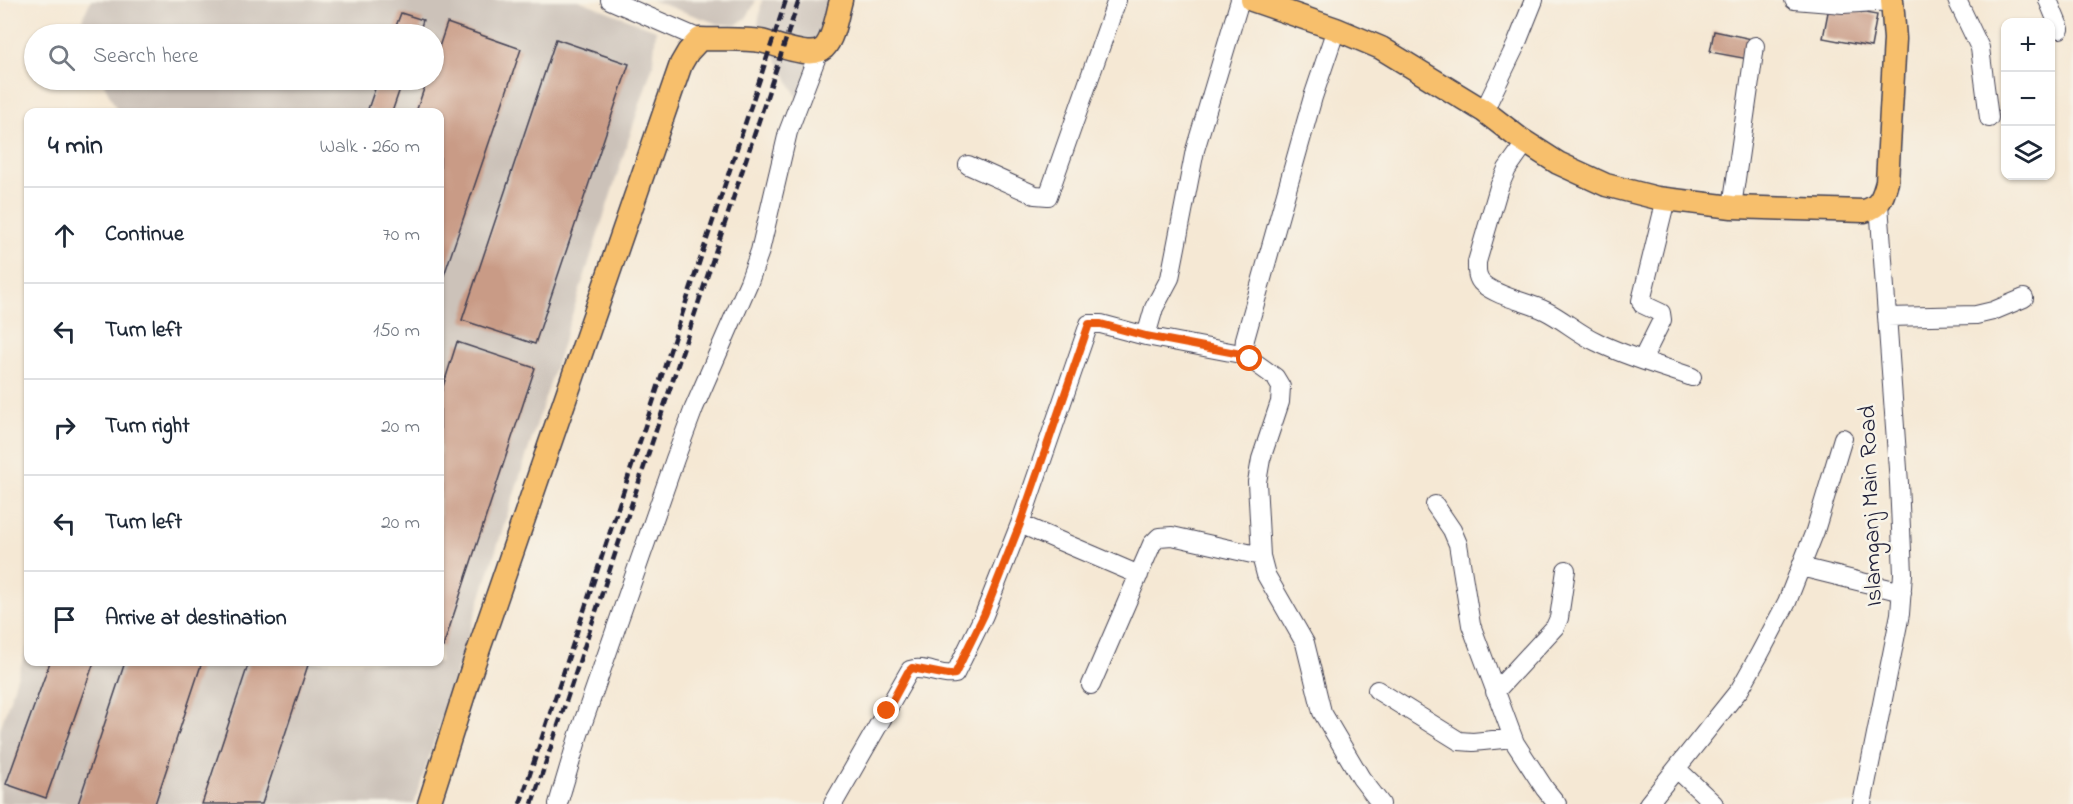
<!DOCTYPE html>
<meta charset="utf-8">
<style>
:root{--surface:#fff;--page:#f2f2f3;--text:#1f2937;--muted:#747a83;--line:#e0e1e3}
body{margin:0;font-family:"Indie Flower",sans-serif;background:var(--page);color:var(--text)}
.controls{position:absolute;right:18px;top:18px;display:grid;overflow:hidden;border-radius:12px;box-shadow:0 2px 4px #0004}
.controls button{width:54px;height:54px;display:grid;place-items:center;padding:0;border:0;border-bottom:2px solid var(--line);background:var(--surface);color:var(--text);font:30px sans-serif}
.stop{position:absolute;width:18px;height:18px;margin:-14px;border:4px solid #ea580c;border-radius:50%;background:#fff}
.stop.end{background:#ea580c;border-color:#fff;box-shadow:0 2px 6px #0008}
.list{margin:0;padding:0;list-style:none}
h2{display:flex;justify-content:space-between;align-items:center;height:78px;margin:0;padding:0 24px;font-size:26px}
h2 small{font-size:20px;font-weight:400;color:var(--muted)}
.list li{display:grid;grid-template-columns:39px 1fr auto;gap:18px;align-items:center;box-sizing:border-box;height:96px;padding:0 24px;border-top:2px solid var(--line)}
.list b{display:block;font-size:22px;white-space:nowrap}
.list em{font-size:20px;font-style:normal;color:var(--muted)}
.icon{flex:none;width:33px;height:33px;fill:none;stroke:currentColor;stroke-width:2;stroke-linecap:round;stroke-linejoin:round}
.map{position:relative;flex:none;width:2073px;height:804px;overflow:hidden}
.search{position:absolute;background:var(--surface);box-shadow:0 2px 4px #0004;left:24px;top:24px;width:420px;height:66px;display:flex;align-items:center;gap:15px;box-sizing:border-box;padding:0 21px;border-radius:33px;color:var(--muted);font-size:22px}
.panel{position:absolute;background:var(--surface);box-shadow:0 2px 4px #0004;left:24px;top:108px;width:420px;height:558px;border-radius:12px}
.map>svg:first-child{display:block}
</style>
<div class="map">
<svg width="2073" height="804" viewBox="0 0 2073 804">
<rect width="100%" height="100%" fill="#f7f3e8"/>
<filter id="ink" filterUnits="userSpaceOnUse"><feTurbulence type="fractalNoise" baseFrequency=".0167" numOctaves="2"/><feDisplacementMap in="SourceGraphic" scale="12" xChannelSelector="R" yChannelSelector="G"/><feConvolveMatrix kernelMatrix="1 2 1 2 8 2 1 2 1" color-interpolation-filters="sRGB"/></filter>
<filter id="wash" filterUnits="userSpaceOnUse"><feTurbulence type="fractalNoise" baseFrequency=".008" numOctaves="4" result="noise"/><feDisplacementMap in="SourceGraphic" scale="24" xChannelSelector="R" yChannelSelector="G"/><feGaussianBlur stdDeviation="1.35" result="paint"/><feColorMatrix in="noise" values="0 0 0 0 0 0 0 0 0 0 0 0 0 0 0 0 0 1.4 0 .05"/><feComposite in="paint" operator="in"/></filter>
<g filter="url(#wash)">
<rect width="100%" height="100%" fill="#f5e8d4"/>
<path fill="#ccc2b9" d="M91 0H578L656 30 653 64 414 804H0V729L28 644V662H440V112H118L102 80H434V34H81L78 28Z
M651 0H755L754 5 746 18 736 25 718 24Z
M762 0H841L804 110 758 24Z"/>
<g id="blocks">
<path fill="#c99b86" d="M1829 7 1877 15 1871 47 1823 38Z
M401 13 423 20 419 34H393Z
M447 23 521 49 440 287V112H416L427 80H434V62Z
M1714 31 1752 39 1748 59 1710 52Z
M556 39 629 64 535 344 462 320Z
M378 80H403L392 112H378L368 109Z
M457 342 535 368 443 647 440 645V396Z
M50 662H94L46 798 6 784Z
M125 662H202L155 804H78Z
M249 662H309L262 804H202Z"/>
</g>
</g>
<g filter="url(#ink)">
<use href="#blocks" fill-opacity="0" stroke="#424052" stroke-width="1.5"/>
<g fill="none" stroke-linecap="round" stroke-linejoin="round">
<defs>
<path id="minor" d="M610 0 700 39
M1794 0 1843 4 1892 1
M1957 0 1980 48 1989 118
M2048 0 2060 29
M1336 29 1313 97 1245 339 1244 351 1250 359 1275 377 1281 387 1280 402 1261 459 1257 482 1261 556 1266 575 1305 643 1322 712 1361 778 1381 804
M1484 111 1516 45 1534 0
M1526 142 1507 169 1499 187 1477 262C1477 270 1476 278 1483 284 1498 297 1528 302 1546 311 1564 320 1579 334 1597 342 1627 357 1661 366 1692 377
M968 165 1035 195 1048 196 1117 0
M1732 207 1755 46
M1887 317 1976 315 1993 311 2024 298
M1146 336 1154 308 1170 278 1195 150 1240 0
M1642 360 1662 320 1661 313 1642 304 1641 301 1666 199
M1435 505 1452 530 1458 544 1471 625 1515 743 1545 789 1557 804
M1020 524 1139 575
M1801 567 1902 592
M1091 685 1152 544 1159 537 1172 536 1261 556
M1377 690 1459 741 1473 742 1513 738
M1495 692 1555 627 1559 618 1566 570
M1677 769 1714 804
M558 804 578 737 675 459 694 408 749 282 760 251 788 132 819 51
M833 804 910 670C924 665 940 677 955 674L957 670 984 615 1020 524 1089 324H1101L1146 336 1246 355
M1648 804 1740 689 1759 655 1787 602 1815 531 1843 438
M1862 804 1900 614 1903 574 1899 483 1879 204"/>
<path id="major" d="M1252 0 1336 29 1381 48 1484 111 1519 138 1558 163 1606 185 1657 198 1732 207 1864 211C1880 207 1883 197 1887 182L1895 39 1892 0
M429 804 472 669 681 64 688 52 700 39C720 40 741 38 761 41 776 44 811 60 824 48 834 38 837 14 841 0"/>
</defs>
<use href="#minor" stroke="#424052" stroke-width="20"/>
<use href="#major" stroke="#424052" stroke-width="25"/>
<use href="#minor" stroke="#fff" stroke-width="18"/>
<use href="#major" stroke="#f7bf6c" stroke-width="22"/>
<path stroke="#22223b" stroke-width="4.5" stroke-dasharray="9 4.5" stroke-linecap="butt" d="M520 804 786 0
M532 804 799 0"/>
</g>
</g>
<g fill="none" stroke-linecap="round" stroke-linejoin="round" filter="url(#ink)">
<path stroke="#ea580c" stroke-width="8" d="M887 711 908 672 912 668 948 675 955 674 957 670 984 615 1020 524 1089 324H1101L1146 336 1246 355 1250 359"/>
</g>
<g text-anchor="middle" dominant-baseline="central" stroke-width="5" stroke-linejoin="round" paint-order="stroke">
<g font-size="24" fill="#22223b" stroke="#f7f3e8">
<text transform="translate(1872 506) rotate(-92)">Islamganj Main Road</text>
</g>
</g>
</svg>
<div class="controls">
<button>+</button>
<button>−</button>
<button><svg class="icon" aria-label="layers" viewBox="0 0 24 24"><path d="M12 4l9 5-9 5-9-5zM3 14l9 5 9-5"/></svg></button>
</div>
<div class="stop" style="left:1250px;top:359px"></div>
<div class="stop end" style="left:887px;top:711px"></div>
<div class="search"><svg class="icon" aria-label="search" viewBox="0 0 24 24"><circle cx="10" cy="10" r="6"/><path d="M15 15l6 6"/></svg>Search here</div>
<section class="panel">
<h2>4 min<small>Walk · 260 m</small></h2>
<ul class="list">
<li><svg class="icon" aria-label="ahead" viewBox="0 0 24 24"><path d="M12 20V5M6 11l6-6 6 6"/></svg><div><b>Continue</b></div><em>70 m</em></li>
<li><svg class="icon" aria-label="left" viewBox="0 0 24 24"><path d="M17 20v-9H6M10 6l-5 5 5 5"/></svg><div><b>Turn left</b></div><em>150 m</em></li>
<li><svg class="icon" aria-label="right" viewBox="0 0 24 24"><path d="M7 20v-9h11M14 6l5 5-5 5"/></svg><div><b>Turn right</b></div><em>20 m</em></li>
<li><svg class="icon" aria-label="left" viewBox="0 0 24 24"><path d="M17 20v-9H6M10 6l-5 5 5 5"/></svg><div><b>Turn left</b></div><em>20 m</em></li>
<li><svg class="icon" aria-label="arrive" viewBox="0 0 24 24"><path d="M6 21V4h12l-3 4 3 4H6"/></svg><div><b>Arrive at destination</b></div></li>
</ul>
</section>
</div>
